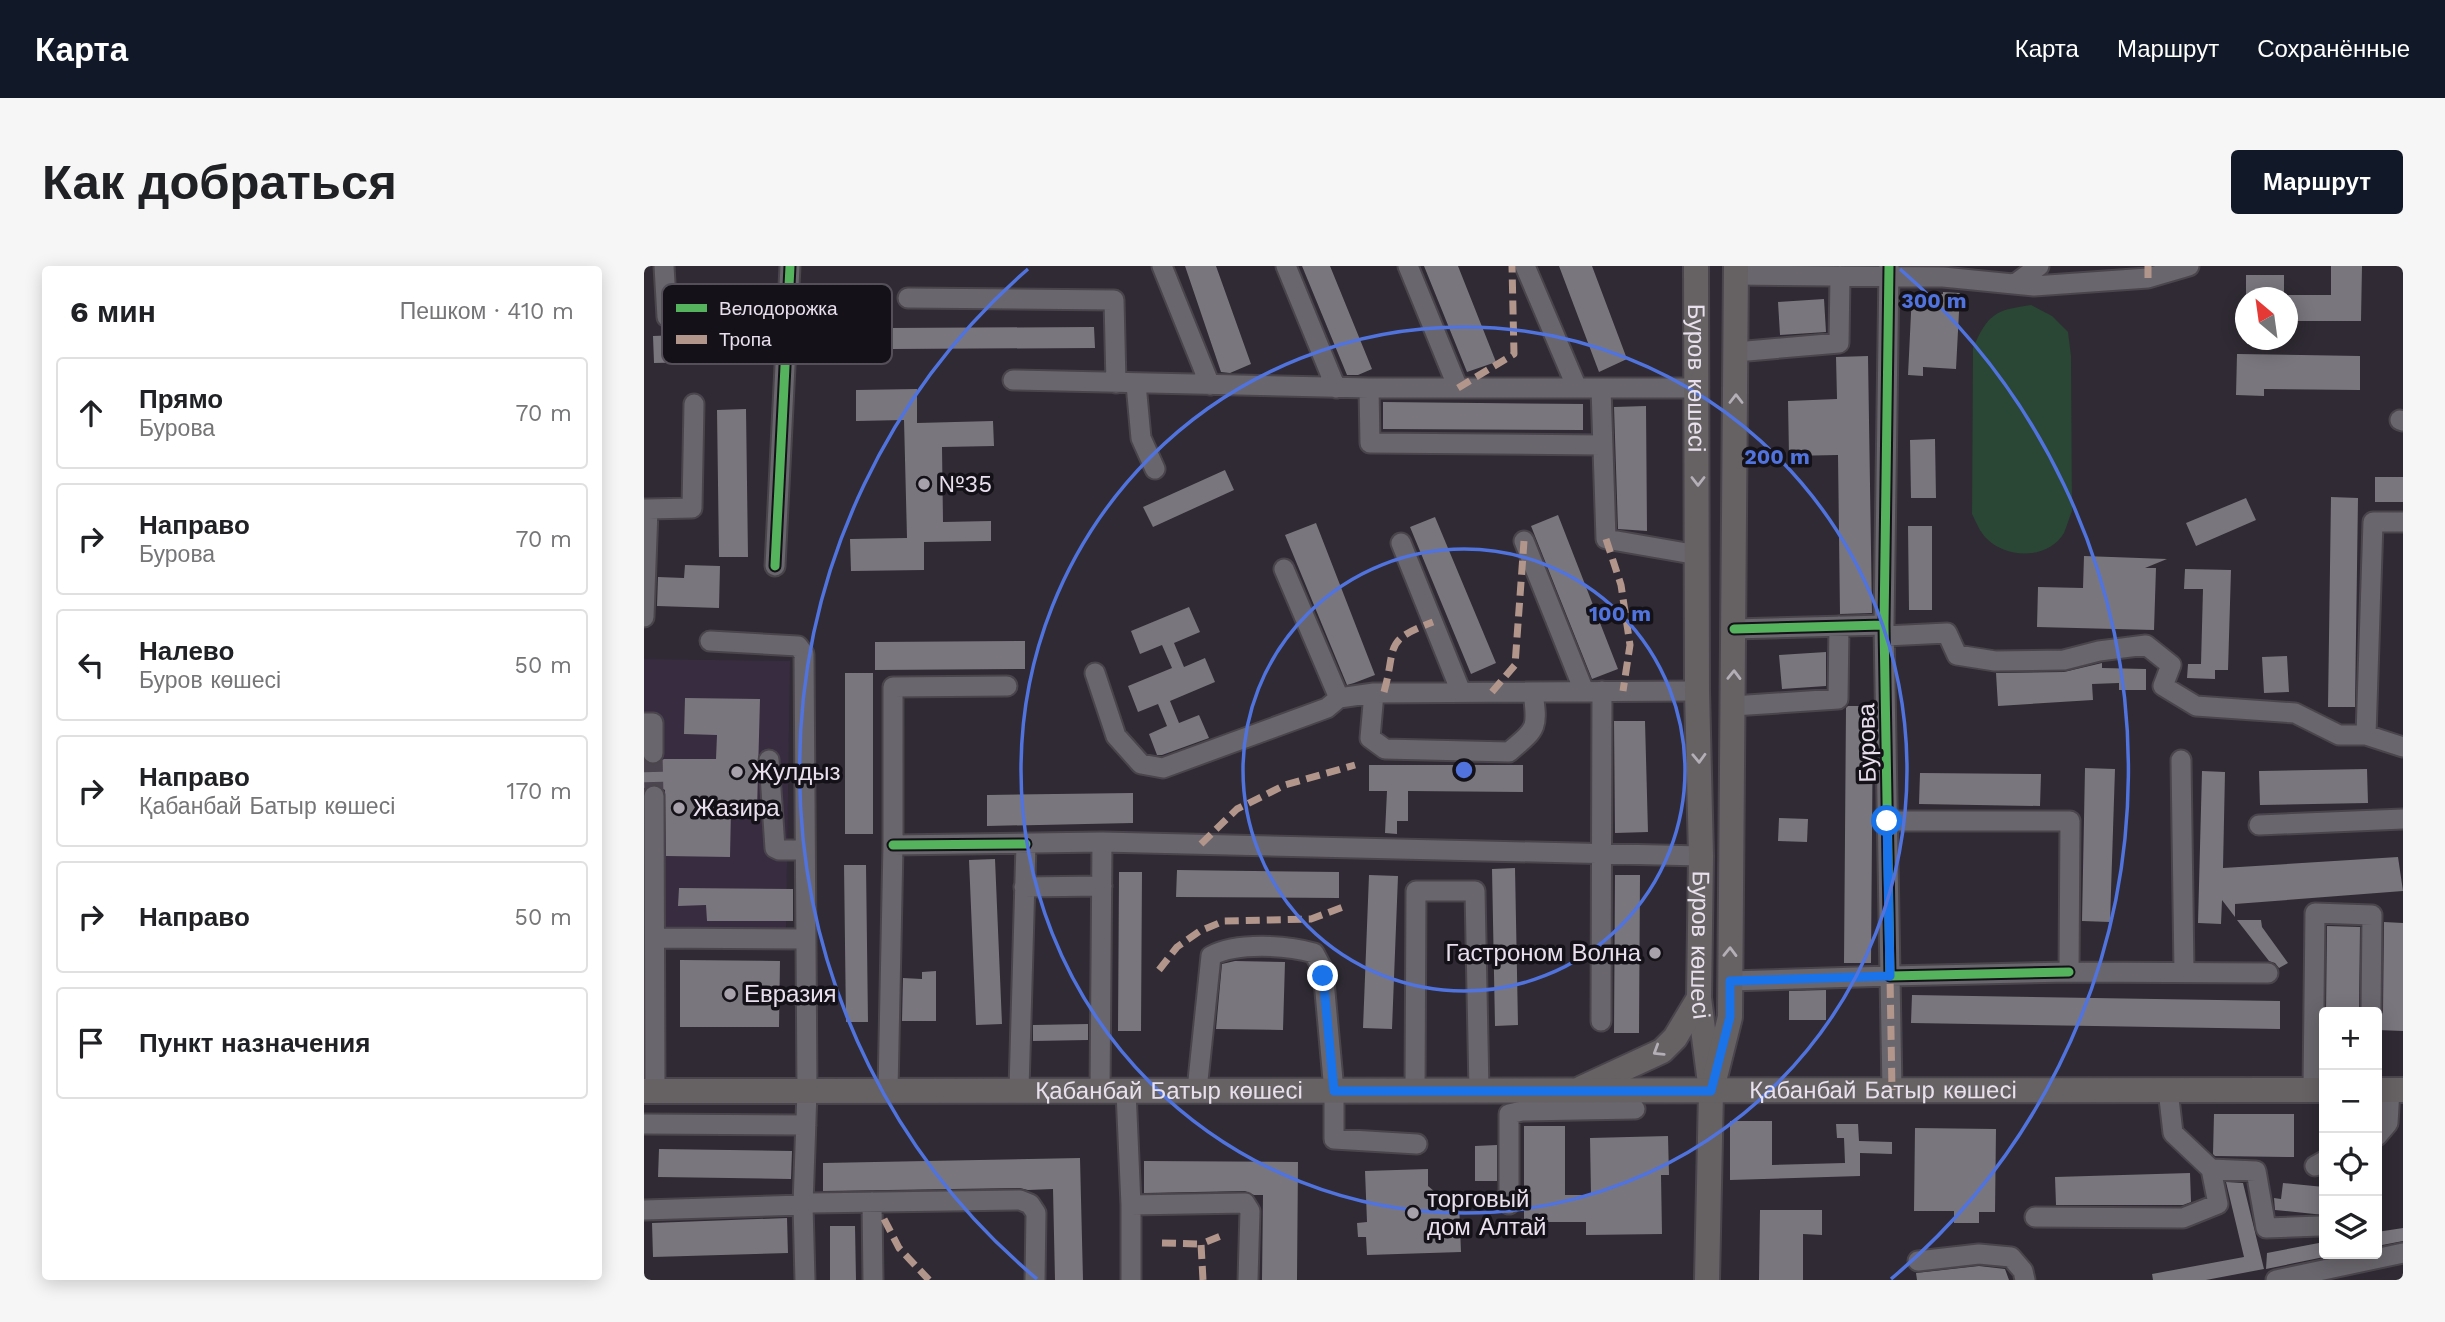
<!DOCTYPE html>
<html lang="ru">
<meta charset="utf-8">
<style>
:root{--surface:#fff;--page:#f6f6f6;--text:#202124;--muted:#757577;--line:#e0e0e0;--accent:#111827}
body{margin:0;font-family:"Work Sans",sans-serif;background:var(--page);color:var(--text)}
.controls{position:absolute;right:21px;bottom:21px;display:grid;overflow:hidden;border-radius:7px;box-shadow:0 4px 18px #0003}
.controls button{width:63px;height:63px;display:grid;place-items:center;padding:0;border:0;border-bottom:2px solid var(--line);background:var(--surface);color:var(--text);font:35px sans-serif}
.compass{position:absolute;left:1591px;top:21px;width:63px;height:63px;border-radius:50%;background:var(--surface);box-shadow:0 4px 18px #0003;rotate:331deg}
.stop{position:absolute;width:21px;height:21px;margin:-16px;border:5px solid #1a73e8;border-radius:50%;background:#fff}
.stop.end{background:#1a73e8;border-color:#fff;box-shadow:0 2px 7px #0008}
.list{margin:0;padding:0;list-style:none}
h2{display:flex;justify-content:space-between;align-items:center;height:91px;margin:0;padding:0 28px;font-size:30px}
h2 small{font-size:23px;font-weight:400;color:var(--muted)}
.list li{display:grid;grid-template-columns:46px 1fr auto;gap:21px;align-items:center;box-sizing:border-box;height:112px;margin:0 14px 14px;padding:0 14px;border:2px solid var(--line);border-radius:7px}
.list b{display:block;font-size:26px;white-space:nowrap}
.list p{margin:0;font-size:23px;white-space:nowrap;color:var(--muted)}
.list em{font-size:23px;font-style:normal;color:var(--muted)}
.icon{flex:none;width:38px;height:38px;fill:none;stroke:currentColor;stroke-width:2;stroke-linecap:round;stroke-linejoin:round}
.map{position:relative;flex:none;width:1759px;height:1014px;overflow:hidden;border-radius:7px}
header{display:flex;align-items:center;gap:42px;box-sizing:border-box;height:98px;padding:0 35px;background:var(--accent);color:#fff}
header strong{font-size:33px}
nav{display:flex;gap:38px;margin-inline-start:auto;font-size:24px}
.intro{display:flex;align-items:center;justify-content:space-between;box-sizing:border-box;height:168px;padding:0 42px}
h1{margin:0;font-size:49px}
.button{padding:18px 32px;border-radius:7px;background:var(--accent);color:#fff;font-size:24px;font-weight:700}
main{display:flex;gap:42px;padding:0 42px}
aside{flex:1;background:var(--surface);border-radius:7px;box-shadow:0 4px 18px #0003}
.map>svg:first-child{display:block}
</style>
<header>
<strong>Карта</strong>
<nav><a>Карта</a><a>Маршрут</a><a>Сохранённые</a></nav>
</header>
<div class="intro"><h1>Как добраться</h1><a class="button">Маршрут</a></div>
<main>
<aside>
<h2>6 мин<small>Пешком · 410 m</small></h2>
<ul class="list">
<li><svg class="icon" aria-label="ahead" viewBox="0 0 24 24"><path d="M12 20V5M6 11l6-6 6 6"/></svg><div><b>Прямо</b><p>Бурова</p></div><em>70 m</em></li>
<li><svg class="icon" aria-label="right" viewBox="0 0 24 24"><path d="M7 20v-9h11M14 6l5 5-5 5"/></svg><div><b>Направо</b><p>Бурова</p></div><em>70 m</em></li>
<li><svg class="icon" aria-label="left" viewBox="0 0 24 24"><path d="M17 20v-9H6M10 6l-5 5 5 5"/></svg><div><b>Налево</b><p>Буров көшесі</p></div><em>50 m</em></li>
<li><svg class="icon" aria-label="right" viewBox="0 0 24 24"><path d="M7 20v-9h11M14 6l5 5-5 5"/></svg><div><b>Направо</b><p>Қабанбай Батыр көшесі</p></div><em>170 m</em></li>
<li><svg class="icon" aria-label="right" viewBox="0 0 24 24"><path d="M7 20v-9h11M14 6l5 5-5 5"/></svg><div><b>Направо</b></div><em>50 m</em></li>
<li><svg class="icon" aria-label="arrive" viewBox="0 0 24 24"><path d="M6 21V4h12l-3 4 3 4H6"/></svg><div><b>Пункт назначения</b></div></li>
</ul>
</aside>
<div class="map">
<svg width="1759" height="1014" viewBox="0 0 1759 1014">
<rect width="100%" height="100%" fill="#2f2a33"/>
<path fill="#382c40" d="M0 393 146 395 142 665 0 663Z"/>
<path fill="#2a4634" d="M1387 39 1408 50 1424 66 1427 90 1428 245C1425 252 1423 260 1420 267 1404 294 1362 293 1342 272 1336 266 1332 256 1328 248L1329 82C1344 48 1351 44 1387 39Z"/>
<path fill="#7a767e" d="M541 0H572L607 98 586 107 577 106Z
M658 0H686L728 103 714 109H703Z
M780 0H814L852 96 823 106Z
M915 0H948L983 93 955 106Z
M1687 0H1718L1717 55H1643V29H1687Z
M1602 9H1640V32H1602Z
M1299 26 1316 27 1312 103 1279 101V110L1264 109 1268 27 1299 28Z
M1180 33 1182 66 1136 69 1134 36Z
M450 61 451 82 245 83V62Z
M92 67H102V95L10 97 9 70Z
M1593 88 1716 90V124L1620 123V130L1592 129Z
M1224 90 1228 347 1196 348 1194 189 1145 190 1144 135 1193 133 1192 91Z
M273 123V157L349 155 350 180 298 181 299 256 347 255V275L280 276V304L207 305 206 273 263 272 260 154 212 155V124Z
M739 136 939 138V164L739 163Z
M1002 140 1003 265 974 263 970 141Z
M102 143 104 291H75L73 144Z
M1291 173 1292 232H1267L1266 174Z
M581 204 590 224 509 261 499 241Z
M1731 211H1759V236H1731Z
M1687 231 1714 232 1711 441H1684Z
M1602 232 1612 254 1552 280 1542 257Z
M914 249 974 403 948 413 887 260Z
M791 251 852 397 827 408 766 261Z
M672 257 731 409 710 417 703 419 641 269Z
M1264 260H1288V344H1265Z
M1440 290 1523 293 1501 302H1512L1510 364 1393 361 1394 321 1439 322Z
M41 299 76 300 75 342 13 340 14 311 40 312Z
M1541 303 1587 304 1584 404H1571V413L1543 412 1544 398H1557L1559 323H1540Z
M545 341 556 366 530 377 540 401 561 392 571 416 526 435 535 457 555 449 565 472 518 489H513L505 468 523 460 514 438 494 446 484 420 528 402 518 379 496 388 487 365Z
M381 375V403L231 404V376Z
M1182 386V420L1138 423 1135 389Z
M1643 390 1645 426 1620 427 1618 391Z
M1458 397V402L1502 403V424H1475V417L1448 418 1449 434 1354 440 1352 407 1420 406Z
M201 407H229V568H201Z
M41 432 116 433 113 544 87 543 86 591 22 590 21 524 11 518 0 522V495L10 499 20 493H72L73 469 40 468Z
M1204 440H1229L1227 697H1200L1202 442Z
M970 455H1001L1004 566 971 567Z
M725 499H879V526L764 525V555H753V568L741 567 743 525H725Z
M1441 502 1471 503 1466 656 1438 655Z
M1723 503 1724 537 1616 539 1615 505Z
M1558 505 1581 506 1579 602 1754 591 1759 625 1591 638V651L1578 634 1577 658 1554 657Z
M1276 507 1397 508 1396 540 1275 538Z
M489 527V557L343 560V529Z
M1135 552 1164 553 1163 576 1134 575Z
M351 593 358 758 332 759 325 594Z
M200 599H222L224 756H202Z
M871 602 874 759 851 760 848 603Z
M533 604 695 606V632L532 631Z
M475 606H498L497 765H474Z
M725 609 754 610 748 763 719 762Z
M971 609H996L995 767H970Z
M35 622 149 623V655H63L62 639 34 640Z
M1593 654H1617L1618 661 1644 697 1635 702 1631 697 1625 695Z
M1740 656 1759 657V765L1733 764V756L1739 746Z
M1683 660 1716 661 1715 746H1682Z
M36 694 136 695 135 761H36Z
M591 695 641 696 639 764 572 763 578 698Z
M292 705V755H258L259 712 278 713V706Z
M1182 724V754H1145V725Z
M1268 729 1636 735V763L1267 757Z
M444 758V774L389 775V759Z
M1570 848H1650V891L1571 890 1569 888Z
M1086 855H1128V899L1201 897 1200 872H1193L1192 858H1214L1215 875 1248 876V888L1216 887V910L1086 914Z
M880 860H921V929H947L946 872 1024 870 1025 909H1017L1018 968 942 969V956H880Z
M1271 862 1352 863 1351 946H1335V957H1310V945H1270Z
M853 879V915H831V880Z
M15 883 148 885 147 913 14 911Z
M436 892 439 1014H411L409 923 384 924 376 922 179 925V897Z
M500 895 654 896 653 1014H618L619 929H610L601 925 500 927Z
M784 903V920L804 937H815L817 986 723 989 722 971H714L713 957 723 956 721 905Z
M1546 907 1547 936 1539 939H1412L1411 911Z
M1582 916 1599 917 1620 1003 1562 1014H1509L1508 1008 1600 991Z
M1639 917 1680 921V949L1631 944 1630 932 1637 933Z
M1116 944H1178V969L1159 968V1014H1115Z
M143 952 144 987 9 991 8 957Z
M186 960H211L212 1014H186Z
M1759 962V975L1733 980V966Z
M1680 976V991L1622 1003 1623 987Z
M1335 1000 1361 1003 1365 1014H1273L1272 1007Z"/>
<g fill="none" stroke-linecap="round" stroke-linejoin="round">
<path stroke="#4b454f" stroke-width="19" stroke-dasharray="19 10" stroke-linecap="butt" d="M9 487 10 530"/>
<defs>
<path id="minor" d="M20 0 23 51
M518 0 566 119
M642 0 692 122
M764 0 814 122
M881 0 933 122
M1092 9 1299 11 1390 20 1504 12 1545 0
M1371 18 1395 0
M264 32 470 34 472 117
M1092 86 1195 77 1196 10
M369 114 725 122H1052
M492 118 497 172 511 203
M725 122 726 177 958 179
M957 122 962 273 1054 289
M1756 154 1759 155
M0 243H4L0 351
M4 243 48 242 50 138
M880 275 940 425
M757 277 817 426
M131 300 146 0
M640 303 695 432
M1240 359 1245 1
M1090 363 1240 359 1246 710 1425 706
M1241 370 1303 367 1313 389 1351 395 1420 394 1455 385 1502 379 1527 399 1519 420 1552 440 1651 447 1695 469H1722L1759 481
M66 375 154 380 160 388 163 825 159 939 161 1014
M451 407 472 470 497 498 519 502 683 442 695 432 730 427 1053 425
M730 427 726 472 741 483 865 486C893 462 894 463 889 426
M1089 440 1194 433 1195 360
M0 457H9V487
M1722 469 1729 256H1759
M125 494 131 582 135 584H160
M1537 494 1540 706
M10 530 11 825
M1243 555H1426L1425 706 1624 707
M1615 559 1759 553
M249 579 458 576 1057 590
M380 621 458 620
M11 672 161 673
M1086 715 1246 710 1248 824
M957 755 958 425
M375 823 382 578
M553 824 567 690C592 676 643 679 670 687L679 704 690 825V873L773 878
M1669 824 1671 647 1728 649 1727 746
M244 825 249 579V421L363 420
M456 825 458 576
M482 825 487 939V1014
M771 825 772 625H831L835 825
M934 844 991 843
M0 858 162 859
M1733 870 1744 857 1746 824
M1671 900 1680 895
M1567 903 1612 905 1622 962 1676 960
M228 936 229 1014
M865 938V848L878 845 934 844 933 825
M487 939 601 937 606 945 604 1014
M0 944 159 939 167 937 376 934 386 938 392 947 391 1014
M1391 951 1539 952 1574 938 1567 903 1529 867 1524 824
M1274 995 1335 988 1367 991 1379 1005 1381 1014
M1632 1014 1759 987"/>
<g id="major">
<path id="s1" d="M1052 0 1053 425 1057 590 1055 732 1067 825 1063 1014"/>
<path d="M1071 811 1086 751 1092 0"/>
<path d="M938 822 1018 785 1031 772 1055 732"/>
<path d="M1733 824H1759"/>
<path id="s2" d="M0 825 1680 824"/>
</g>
</defs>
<use href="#minor" stroke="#4a454d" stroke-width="23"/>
<use href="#major" stroke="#4a454d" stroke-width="28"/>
<use href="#minor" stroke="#6a666d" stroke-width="19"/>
<use href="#major" stroke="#666163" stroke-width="24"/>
<path stroke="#b2968c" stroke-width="7" stroke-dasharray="14 7" stroke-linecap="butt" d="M1504 12V0
M814 122 870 88 868 0
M962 273 977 319 986 379 979 425
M740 426C753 380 738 375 789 356
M848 426 871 399 880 275
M557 578 593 543 641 519 711 499
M515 704 533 681 556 665 580 655 667 653 699 641
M1086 715 1246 710 1248 824
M240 953 255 982 285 1014
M518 977 557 978
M559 1014 557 978 582 968"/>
<defs>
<path id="cycleway" d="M131 300 146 0
M1240 359 1245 0
M1090 363 1240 359 1246 710 1425 706
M249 579 382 578"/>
</defs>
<use href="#cycleway" stroke="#151119" stroke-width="13"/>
<use href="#cycleway" stroke="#56b35d" stroke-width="9"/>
</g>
<defs><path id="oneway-chevron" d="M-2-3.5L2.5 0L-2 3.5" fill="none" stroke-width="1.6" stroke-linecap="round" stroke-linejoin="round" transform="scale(1.75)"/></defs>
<g stroke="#b4aeb6">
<use href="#oneway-chevron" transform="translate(1092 133) rotate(-90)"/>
<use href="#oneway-chevron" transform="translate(1054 215) rotate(90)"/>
<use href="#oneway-chevron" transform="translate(1090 409) rotate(-89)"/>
<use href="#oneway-chevron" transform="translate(1055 492) rotate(88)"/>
<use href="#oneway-chevron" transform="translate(1086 686) rotate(-89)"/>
<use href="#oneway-chevron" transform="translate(1014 785) rotate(148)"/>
</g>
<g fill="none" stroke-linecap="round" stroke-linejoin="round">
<path stroke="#1a73e8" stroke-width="9" d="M679 710 690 825H1067L1086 751V715L1246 710 1243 555"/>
</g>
<g fill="none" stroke="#5073dd" stroke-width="3.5">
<circle cx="820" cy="504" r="221"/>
<circle cx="820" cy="504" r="443"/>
<path d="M393 1013A664 664 0 0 1 384 3M1256 3A664 664 0 0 1 1247 1013"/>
</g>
<g fill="#a7a1ac" stroke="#151119" stroke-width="2.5">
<circle cx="280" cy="218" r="7"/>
<circle cx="93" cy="506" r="7"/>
<circle cx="35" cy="542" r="7"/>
<circle cx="1011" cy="687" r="7"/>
<circle cx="86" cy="728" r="7"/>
<circle cx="769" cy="947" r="7"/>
</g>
<g text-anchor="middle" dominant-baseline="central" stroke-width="7" stroke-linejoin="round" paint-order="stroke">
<g font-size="24" fill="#e8e1ed" stroke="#151119">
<text stroke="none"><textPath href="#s1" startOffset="112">Буров көшесі</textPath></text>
<text transform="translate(1223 477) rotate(-91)">Бурова</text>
<text stroke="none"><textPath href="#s1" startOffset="679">Буров көшесі</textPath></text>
<text stroke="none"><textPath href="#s2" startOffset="525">Қабанбай Батыр көшесі</textPath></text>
<text stroke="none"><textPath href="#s2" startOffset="1239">Қабанбай Батыр көшесі</textPath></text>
</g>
<g font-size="24" fill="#e8e1ed" stroke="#151119" text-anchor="start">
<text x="294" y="218">№35</text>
<text x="107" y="506">Жулдыз</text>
<text x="49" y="542">Жазира</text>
<text x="997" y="687" text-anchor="end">Гастроном Волна</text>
<text x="100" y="728">Евразия</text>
<text x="783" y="933">торговый<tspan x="783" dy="28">дом Алтай</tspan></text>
</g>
</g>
<rect x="18" y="18" width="230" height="80" rx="10" fill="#151119" stroke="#544f59" stroke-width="2"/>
<rect x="32" y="38" width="31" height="8" fill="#56b35d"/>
<rect x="32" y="69" width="31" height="9" fill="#b2968c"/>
<g font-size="19" fill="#e8e1ed">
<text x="75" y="49">Велодорожка</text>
<text x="75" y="80">Тропа</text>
</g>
<circle cx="820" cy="504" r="10" fill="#5073dd" stroke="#151119" stroke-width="3.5"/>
<g font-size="21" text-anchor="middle" font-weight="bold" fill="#5073dd" stroke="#151119" stroke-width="7" stroke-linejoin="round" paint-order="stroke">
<text x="1290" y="42">300 m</text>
<text x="1133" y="198">200 m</text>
<text x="976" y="355">100 m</text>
</g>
</svg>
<div class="controls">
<button>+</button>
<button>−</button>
<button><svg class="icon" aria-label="locate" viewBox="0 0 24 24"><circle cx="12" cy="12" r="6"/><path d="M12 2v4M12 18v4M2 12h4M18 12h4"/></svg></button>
<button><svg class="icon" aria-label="layers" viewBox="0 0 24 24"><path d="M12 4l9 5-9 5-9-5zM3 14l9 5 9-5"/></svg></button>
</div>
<svg class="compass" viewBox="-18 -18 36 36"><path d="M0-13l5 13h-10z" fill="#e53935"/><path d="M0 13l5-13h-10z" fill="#757577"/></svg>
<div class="stop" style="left:1243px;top:555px"></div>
<div class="stop end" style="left:679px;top:710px"></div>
</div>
</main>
